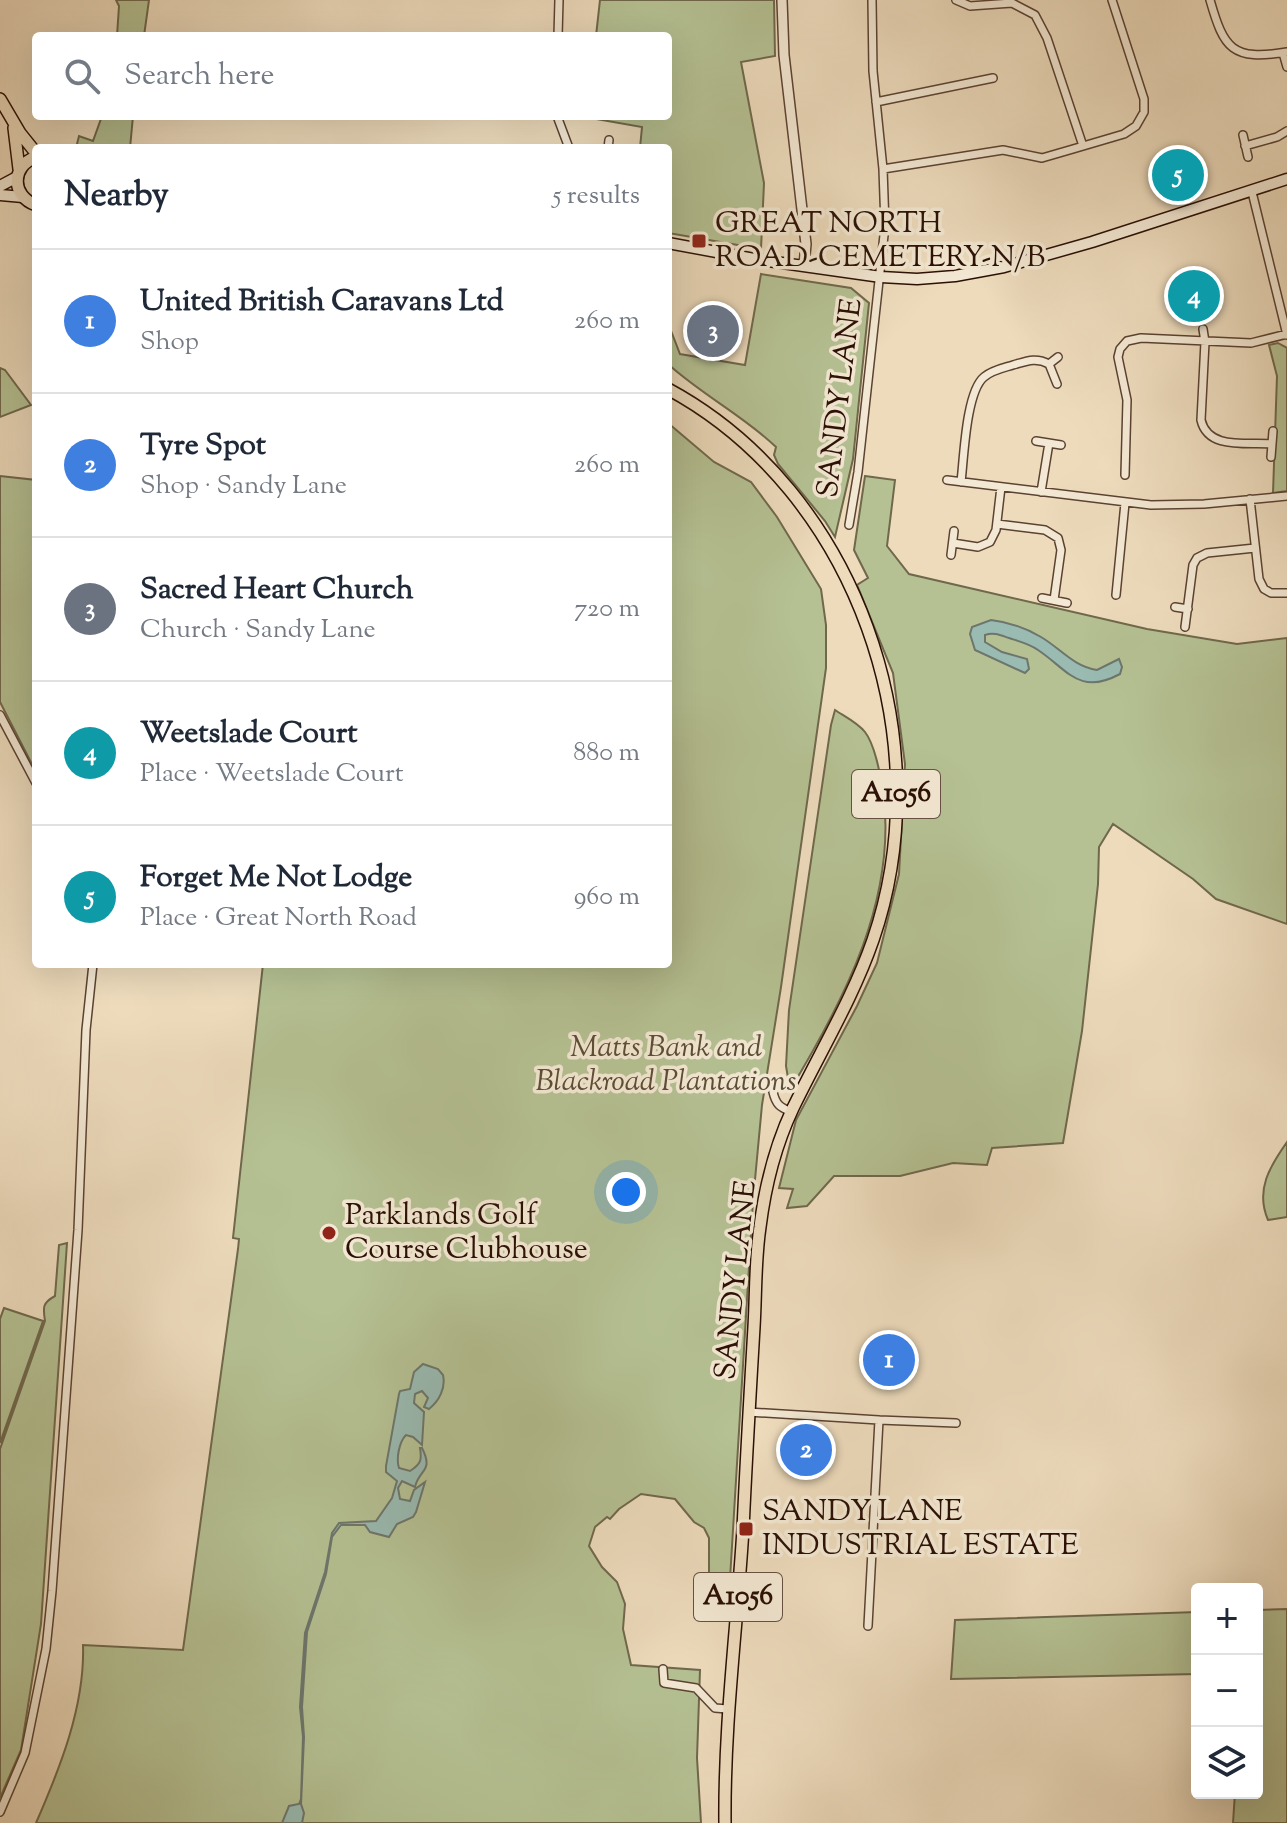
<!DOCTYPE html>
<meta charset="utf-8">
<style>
:root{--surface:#fff;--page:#f6f6f7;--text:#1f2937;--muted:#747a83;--line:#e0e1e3;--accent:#0b8043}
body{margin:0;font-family:"Sorts Mill Goudy",serif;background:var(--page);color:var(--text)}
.controls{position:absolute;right:24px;bottom:24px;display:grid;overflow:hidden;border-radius:8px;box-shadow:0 8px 32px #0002}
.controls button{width:72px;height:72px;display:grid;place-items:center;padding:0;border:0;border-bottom:2px solid var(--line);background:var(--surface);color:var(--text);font:40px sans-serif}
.you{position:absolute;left:626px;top:1192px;width:28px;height:28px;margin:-20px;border:6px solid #fff;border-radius:50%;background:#1a73e8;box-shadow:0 0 0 12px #1a73e833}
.badge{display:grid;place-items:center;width:52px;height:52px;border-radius:50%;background:var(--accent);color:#fff;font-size:26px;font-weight:700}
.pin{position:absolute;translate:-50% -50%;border:4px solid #fff;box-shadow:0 2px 8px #0006}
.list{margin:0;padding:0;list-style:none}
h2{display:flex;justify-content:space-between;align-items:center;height:104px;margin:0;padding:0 32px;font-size:34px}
h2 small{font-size:26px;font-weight:400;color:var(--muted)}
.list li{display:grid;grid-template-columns:52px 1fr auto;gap:24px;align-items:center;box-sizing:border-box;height:144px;padding:0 32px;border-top:2px solid var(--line)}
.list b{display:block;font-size:30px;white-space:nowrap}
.list p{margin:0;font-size:26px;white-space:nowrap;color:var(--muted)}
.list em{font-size:26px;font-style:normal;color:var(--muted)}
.icon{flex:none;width:44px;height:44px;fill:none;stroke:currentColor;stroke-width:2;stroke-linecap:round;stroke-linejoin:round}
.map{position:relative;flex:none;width:1287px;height:1823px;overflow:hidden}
.search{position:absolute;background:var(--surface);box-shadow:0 8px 32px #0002;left:32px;top:32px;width:640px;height:88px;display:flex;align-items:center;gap:20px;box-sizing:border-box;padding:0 28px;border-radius:8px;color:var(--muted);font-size:30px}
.panel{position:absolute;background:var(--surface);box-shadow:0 8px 32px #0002;left:32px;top:144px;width:640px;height:824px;border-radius:8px}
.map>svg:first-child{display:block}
</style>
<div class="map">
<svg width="1287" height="1823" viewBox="0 0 1287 1823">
<rect width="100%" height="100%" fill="#eddbbc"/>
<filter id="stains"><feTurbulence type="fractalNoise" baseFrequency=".0025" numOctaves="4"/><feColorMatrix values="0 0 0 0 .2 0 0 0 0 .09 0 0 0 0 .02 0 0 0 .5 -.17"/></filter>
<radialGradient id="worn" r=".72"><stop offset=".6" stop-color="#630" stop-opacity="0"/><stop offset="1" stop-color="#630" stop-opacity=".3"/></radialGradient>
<path fill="#b5c193" stroke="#70684c" stroke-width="2" d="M116 0H149L144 36H117L119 6Z
M600 0H774L775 56 741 62 764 183 761 249 668 233V148H640L642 127 585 117 668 116V36H596Z
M102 116H133L130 148H76L79 136 93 141Z
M761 274 851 288 869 303 853 459 835 537 825 521 778 464 774 455 776 447C744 416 702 395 668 364V323L680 354 745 365Z
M1278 343 1287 348V491L1273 493 1277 376 1269 345Z
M0 368 5 370 31 405 0 417Z
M668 423 714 462 751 482 777 517 821 589 826 625V668L781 987 762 1105 753 1201 730 1579 716 1583 709 1576V1538L704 1528 694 1522 675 1499 641 1494 619 1509 610 1519 607 1517 595 1527 589 1546 602 1567 617 1582 625 1604 623 1629 631 1665 700 1670 697 1758 701 1823H36C60 1768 85 1706 83 1645L183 1650 238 1249 239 1239 233 1238 263 964H668Z
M0 476 36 480V772L0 702Z
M865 476 895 480 887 546 909 574 1147 629 1237 644 1287 638V924L1216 899 1193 879 1113 824 1099 847 1098 884 1082 1031 1063 1143 992 1148 987 1165 953 1163 900 1176H834L807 1206 787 1208 793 1189 779 1188 796 1120 857 1006 877 963 899 874 905 764 893 673 857 585 868 578 854 550Z
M835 710C844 716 858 723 865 732 875 745 880 774 883 790 898 898 844 1001 790 1090L786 1066 789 1010 831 725Z
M1287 1142V1217L1268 1220C1255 1190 1270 1166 1287 1142Z
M67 1243 41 1624 21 1750 0 1798V1449L45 1321C43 1308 42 1303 55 1296L59 1245Z
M4 1308 43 1321 0 1443V1319Z
M1287 1609V1823H1233L1235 1793H1257V1610Z
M1197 1612V1674L951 1679 955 1620Z"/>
<path fill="#99bbb2" stroke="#6d766c" stroke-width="2" d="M991 620C1008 622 1026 628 1041 637 1060 648 1074 667 1097 670L1119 659 1122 667 1120 674C1079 696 1068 670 1038 650 1030 644 1018 641 1009 638 1000 635 994 632 985 635V642L1002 652 1027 659 1029 669 1025 673 975 650 970 634 972 627Z
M423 1364 438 1369 443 1375C446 1388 439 1401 429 1409L424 1407 428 1398 422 1391 415 1394 414 1403 424 1412 422 1445 413 1437 406 1435C399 1442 396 1459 399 1468L410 1471C421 1464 422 1460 420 1448H422C434 1472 419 1469 415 1487L402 1481 398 1488 400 1499 410 1501 414 1490 425 1482 416 1512 413 1517 397 1524 389 1537 370 1532 365 1525H341L332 1537 326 1574 307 1632 302 1707 304 1737 301 1804 304 1813 302 1823H282L289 1806 299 1804 301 1799 303 1737 300 1707 305 1633 325 1572 332 1533 339 1523 376 1521 392 1498 397 1481 386 1472V1466L399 1394 400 1391 410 1389 414 1372Z"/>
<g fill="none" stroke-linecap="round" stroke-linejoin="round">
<defs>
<path id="minor" d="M956 0 970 6 1012 3 1035 15 1047 38 1083 146
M1210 0C1224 49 1232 61 1287 52
M558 36 559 0
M1283 53 1287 67
M876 102 993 78
M557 116 569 148
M1243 135 1248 157
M1245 146 1277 137 1287 131
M608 148 609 140
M883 169 1003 150 1042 158 1073 149 1124 134 1136 126 1144 112V99L1112 0
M1252 192 1287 335
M1203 329 1205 342 1201 420C1208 450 1246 442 1272 444
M1057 384 1049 364 1058 357
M1036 441 1061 445
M1271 457 1273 431
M1125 475 1127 400 1118 357 1120 349 1127 341 1141 338 1251 343 1287 334
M947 480 1151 505 1204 504 1287 496
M961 482C964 457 966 392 984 377 992 370 1003 368 1013 365 1027 361 1036 357 1049 364
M1041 492 1049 443
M1250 499 1259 579 1264 589 1271 593H1287
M997 524 1045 530 1058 538 1061 550 1054 600
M849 525 858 472 885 226 883 169 873 71 872 0
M953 543 978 547 990 542 996 530 1001 487
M951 555 954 531
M1116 595 1125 503
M1042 598 1067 603
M1175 607 1188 609
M1185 627 1193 565 1197 558 1207 553 1255 548
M0 715 36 783
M773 1092C776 1105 780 1107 791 1112
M748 1412 879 1420 868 1626
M879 1420 956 1423
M663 1669 664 1683 696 1688 715 1708 727 1709
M0 1812 25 1753 46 1649 52 1591 78 1230 86 1030 93 964"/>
<path id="tertiary" d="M782 0 784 55 806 244 804 266"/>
<path id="secondary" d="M0 186 17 177
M0 195 23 197
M668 243 754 259 881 277 917 279 955 276 1004 267 1092 242 1287 179"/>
<path id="primary" d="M0 99 20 133 36 153
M14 128 19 169
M36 157C11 166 11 196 36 205
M668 389C857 491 942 739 873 940 853 998 820 1052 793 1108 776 1144 765 1187 760 1227 755 1260 756 1294 754 1327 750 1395 746 1462 743 1529 737 1627 724 1724 725 1823"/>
</defs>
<use href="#minor" stroke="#5b4232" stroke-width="10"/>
<use href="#tertiary" stroke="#5b4232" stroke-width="12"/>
<use href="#secondary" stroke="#2a0f04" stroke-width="13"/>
<use href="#primary" stroke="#2a0f04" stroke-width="14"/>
<use href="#minor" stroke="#f3e8d3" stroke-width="7"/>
<use href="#tertiary" stroke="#f3e8d3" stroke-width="9"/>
<use href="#secondary" stroke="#f3e8d3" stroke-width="10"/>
<use href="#primary" stroke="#eddbbc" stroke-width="11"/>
</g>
<g fill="#8f2418" stroke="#f3e8d3" stroke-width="3">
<rect x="691" y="233" width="16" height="16" rx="4"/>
<circle cx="329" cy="1233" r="8"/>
<rect x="738" y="1521" width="16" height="16" rx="4"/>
</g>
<g text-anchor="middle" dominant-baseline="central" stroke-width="7" stroke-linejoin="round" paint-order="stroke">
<g fill="#f3e8d3" stroke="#665042" stroke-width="2">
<rect x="852" y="770" width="88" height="48" rx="6"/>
<rect x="694" y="1573" width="88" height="48" rx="6"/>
</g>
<g font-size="28" font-weight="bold" fill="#2a0f04">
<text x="896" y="794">A1056</text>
<text x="738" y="1597">A1056</text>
</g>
<g font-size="30" fill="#2a0f04" stroke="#f3e8d3" text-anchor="start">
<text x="715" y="224">GREAT NORTH<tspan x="715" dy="34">ROAD-CEMETERY-N/B</tspan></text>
<text x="345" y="1216">Parklands Golf<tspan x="345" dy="34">Course Clubhouse</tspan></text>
<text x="762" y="1512">SANDY LANE<tspan x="762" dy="34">INDUSTRIAL ESTATE</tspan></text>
</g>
<g font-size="30" fill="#2a0f04" stroke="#f3e8d3">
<text transform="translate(841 398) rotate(-83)">SANDY LANE</text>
<text transform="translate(737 1280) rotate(-84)">SANDY LANE</text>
</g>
<g font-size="30" font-style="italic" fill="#5b4d36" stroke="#f3e8d3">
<text x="666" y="1048">Matts Bank and<tspan x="666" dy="34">Blackroad Plantations</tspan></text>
</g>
</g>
<rect width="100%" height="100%" filter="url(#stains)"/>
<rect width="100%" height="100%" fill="url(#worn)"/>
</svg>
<div class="controls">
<button>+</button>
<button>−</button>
<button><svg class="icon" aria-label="layers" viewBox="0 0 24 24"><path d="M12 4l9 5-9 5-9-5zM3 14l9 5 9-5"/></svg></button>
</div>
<div class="you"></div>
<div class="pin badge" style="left:889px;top:1360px;background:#3f7fe0">1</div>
<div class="pin badge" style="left:806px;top:1450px;background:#3f7fe0">2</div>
<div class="pin badge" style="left:713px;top:331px;background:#6b7280">3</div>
<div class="pin badge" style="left:1194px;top:296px;background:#0f9aa8">4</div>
<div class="pin badge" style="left:1178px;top:175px;background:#0f9aa8">5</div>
<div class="search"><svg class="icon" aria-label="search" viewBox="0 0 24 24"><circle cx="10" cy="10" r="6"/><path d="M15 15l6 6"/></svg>Search here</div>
<section class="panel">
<h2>Nearby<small>5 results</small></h2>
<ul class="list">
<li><span class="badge" style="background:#3f7fe0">1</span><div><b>United British Caravans Ltd</b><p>Shop</p></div><em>260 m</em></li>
<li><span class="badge" style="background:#3f7fe0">2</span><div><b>Tyre Spot</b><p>Shop · Sandy Lane</p></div><em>260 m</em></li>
<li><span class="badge" style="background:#6b7280">3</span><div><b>Sacred Heart Church</b><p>Church · Sandy Lane</p></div><em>720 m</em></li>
<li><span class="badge" style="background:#0f9aa8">4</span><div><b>Weetslade Court</b><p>Place · Weetslade Court</p></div><em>880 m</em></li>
<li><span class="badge" style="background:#0f9aa8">5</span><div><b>Forget Me Not Lodge</b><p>Place · Great North Road</p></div><em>960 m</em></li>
</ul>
</section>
</div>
